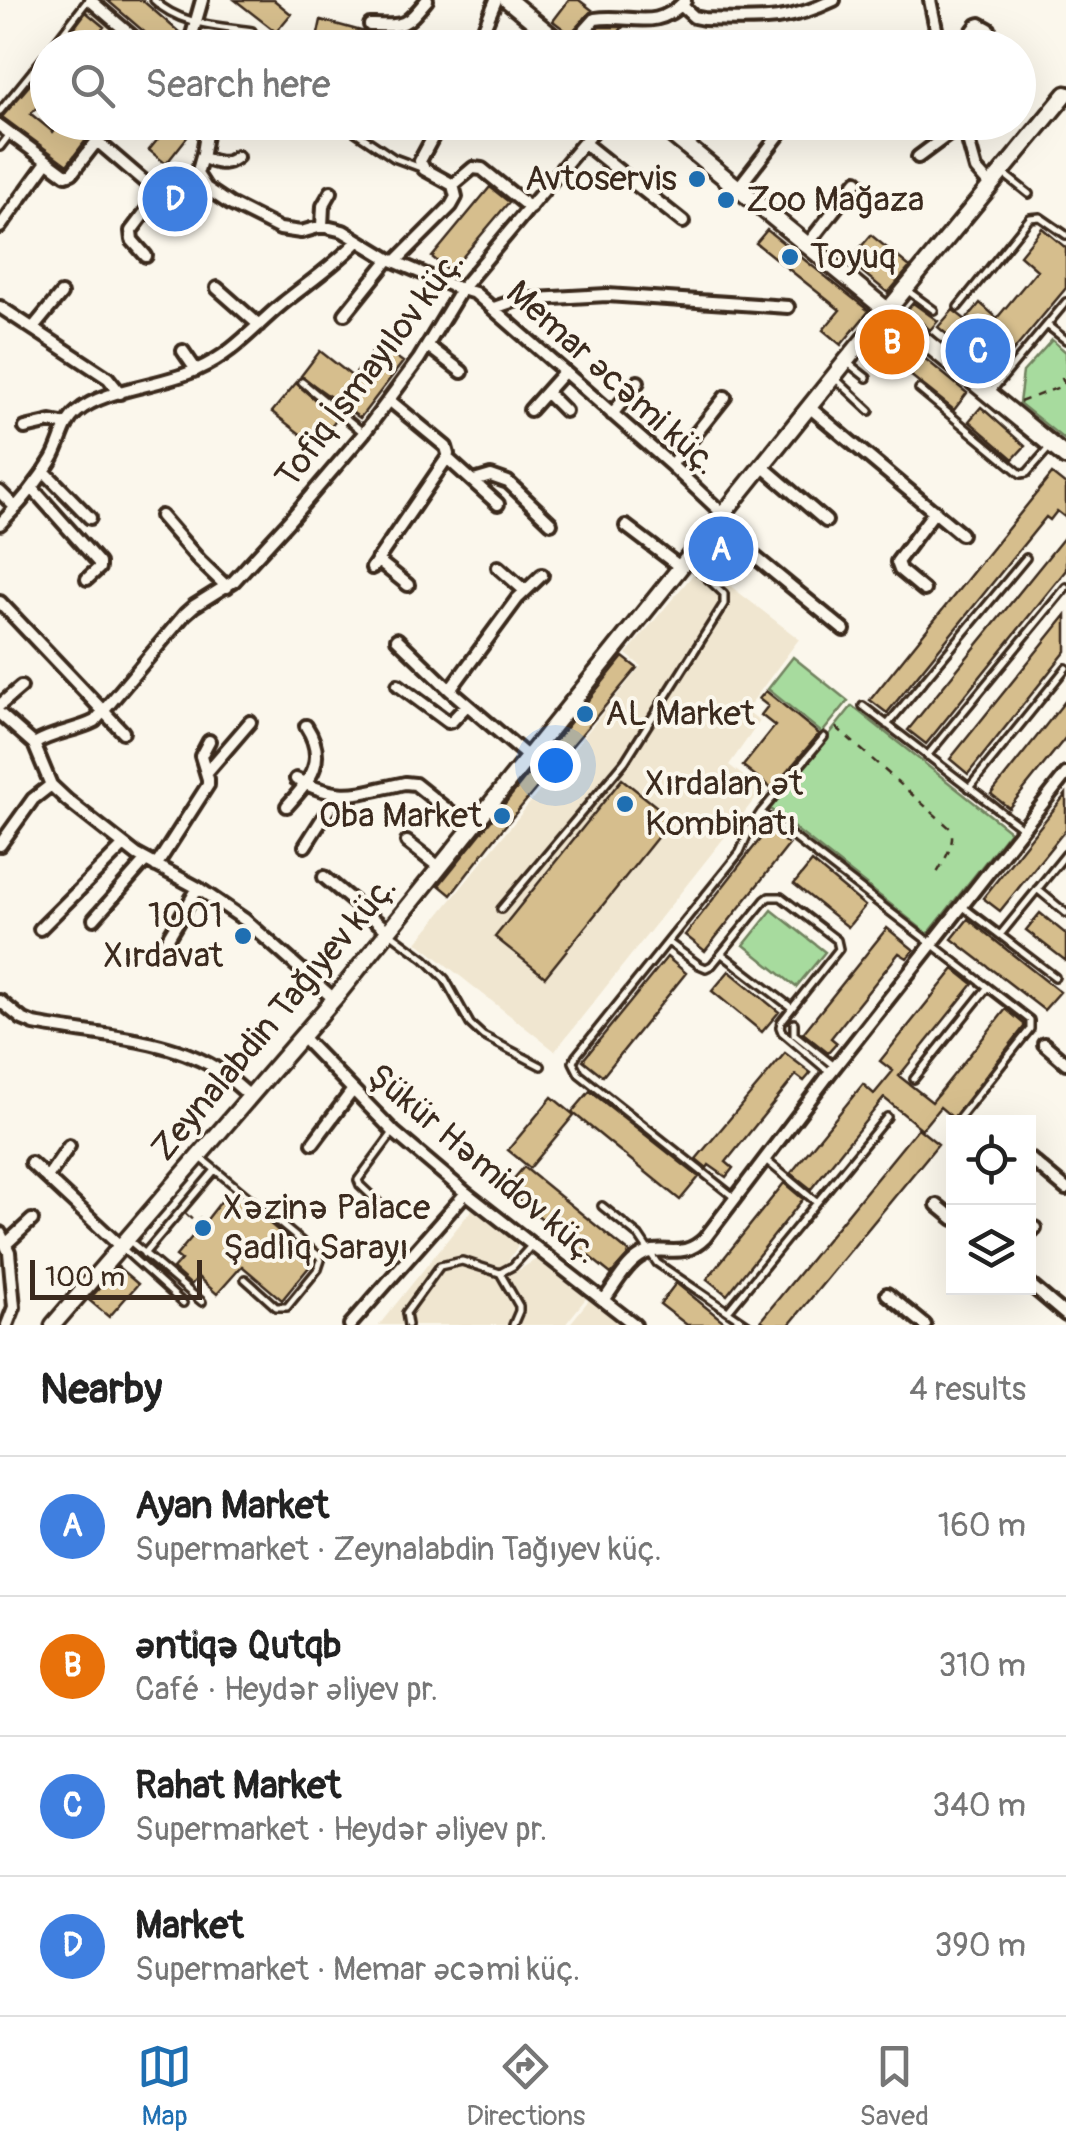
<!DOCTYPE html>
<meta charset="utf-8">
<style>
:root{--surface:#fff;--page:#f2f2f2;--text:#222;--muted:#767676;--line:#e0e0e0;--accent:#1f6fb2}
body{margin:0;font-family:Pangolin,sans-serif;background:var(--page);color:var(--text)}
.controls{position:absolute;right:30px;bottom:30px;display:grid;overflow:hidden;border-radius:0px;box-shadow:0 10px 40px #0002}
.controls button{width:90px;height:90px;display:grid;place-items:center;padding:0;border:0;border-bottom:2px solid var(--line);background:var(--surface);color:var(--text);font:50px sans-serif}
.scale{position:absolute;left:30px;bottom:25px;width:172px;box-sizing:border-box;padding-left:10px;border:5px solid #3b2a1e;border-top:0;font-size:28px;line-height:35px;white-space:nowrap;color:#3b2a1e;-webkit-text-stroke:8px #fbf7ec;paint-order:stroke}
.you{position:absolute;left:555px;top:765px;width:35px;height:35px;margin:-25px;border:8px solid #fff;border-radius:50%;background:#1a73e8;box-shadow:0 0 0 15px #1a73e833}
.badge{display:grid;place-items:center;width:65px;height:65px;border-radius:50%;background:var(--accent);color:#fff;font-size:32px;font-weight:700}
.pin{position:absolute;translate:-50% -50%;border:5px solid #fff;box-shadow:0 2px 10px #0006}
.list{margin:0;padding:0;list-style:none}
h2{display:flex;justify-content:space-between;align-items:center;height:130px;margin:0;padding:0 40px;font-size:42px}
h2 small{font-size:32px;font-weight:400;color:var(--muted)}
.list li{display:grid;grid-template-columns:65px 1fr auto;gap:30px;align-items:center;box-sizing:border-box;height:140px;padding:0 40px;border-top:2px solid var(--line)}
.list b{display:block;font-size:38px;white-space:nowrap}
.list p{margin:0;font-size:32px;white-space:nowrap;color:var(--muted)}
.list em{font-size:32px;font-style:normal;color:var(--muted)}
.icon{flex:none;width:55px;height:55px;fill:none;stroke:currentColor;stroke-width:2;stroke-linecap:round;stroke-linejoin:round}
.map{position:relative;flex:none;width:1066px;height:1325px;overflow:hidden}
.search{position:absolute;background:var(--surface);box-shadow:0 10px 40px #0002;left:30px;right:30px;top:30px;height:110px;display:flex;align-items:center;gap:25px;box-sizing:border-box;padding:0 35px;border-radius:55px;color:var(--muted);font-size:38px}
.sheet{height:690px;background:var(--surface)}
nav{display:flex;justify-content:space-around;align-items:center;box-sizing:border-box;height:140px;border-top:2px solid var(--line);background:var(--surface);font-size:28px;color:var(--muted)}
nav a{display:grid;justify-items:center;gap:5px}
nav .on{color:var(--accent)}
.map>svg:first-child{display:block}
</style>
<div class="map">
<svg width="1066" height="1325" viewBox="0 0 1066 1325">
<rect width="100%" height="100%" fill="#fbf7ec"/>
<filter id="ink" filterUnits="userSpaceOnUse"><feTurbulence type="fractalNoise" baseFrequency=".01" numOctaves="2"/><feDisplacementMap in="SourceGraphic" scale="20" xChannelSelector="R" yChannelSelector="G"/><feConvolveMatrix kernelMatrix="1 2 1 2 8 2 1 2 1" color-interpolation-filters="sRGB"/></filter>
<g filter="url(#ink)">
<path fill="#f0e6d0" d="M88 5 137 47 54 48Z
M702 564 799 639 746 710 760 721 729 765 762 790 555 1051 417 942 641 666 626 654Z
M473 1208 519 1244 508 1261 513 1266 519 1270 538 1258 587 1297 565 1325H379Z
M589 1300 622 1325H569Z"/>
<path fill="#a7db9e" stroke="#71825e" stroke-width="2.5" d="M1052 340 1066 352V441L1019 403 1023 372Z
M793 657 848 701 822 733 768 689Z
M852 706 1010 831 928 934 770 809Z
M772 910 825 952 796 987 744 945Z"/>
<path fill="#d6be8d" stroke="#3b2a1e" stroke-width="2.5" d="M107 0H142L180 33 168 48H163Z
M235 0H274L291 14 276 32Z
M569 0H579L592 10 570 34 553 21Z
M86 12 104 27 87 48H59Z
M321 20 372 34 369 48H315Z
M599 27H623L605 48H587L584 45Z
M34 80 48 91V94L31 114 53 132 59 125 69 134 72 130 86 140 67 165 2 117Z
M172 122H199L166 164 149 150Z
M490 187 509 202 450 272 432 257Z
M1042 228 1066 248V288L994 374 938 327 953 310 966 320 980 303 997 318 1037 270 1020 255Z
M767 230 869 311 841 345 823 330 840 310 756 243Z
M871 235 910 267 888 293 849 261Z
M913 303 938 321 930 330 907 310Z
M890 330 967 393 954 410 875 347Z
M378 344 403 362 360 418 301 376 320 351 353 377Z
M296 383 337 419 328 431 320 425 308 440 272 412Z
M981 407 1025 446 1013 459 969 421Z
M1052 474 1066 485V518L1057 511 1050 520 1046 517 887 713 870 700Z
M1066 535V570L926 744 908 730Z
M1066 615V651L968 774 950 759Z
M623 657 637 668 495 838 451 895 439 885Z
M766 691 819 734 772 789 743 766 775 726 761 715 768 706 759 699Z
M1066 700V737L1009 808 991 794Z
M622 779 672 819 545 977 495 937Z
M1066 794V829L1000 911 983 898Z
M768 829 789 845 705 951 685 935Z
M812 862 865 906 848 927 794 884Z
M1040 913 1066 934V961L1026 930Z
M968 919 1060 992 1044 1010 952 939Z
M887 928 914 950 907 958 899 953 831 1038 837 1043 828 1053 803 1033Z
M667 957 686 973 603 1076 583 1060Z
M954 969 973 984 899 1076 932 1102 1006 1009 1024 1024V1027L953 1118 940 1107 922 1129 884 1098 811 1189 791 1173 863 1084 874 1094 893 1071 880 1061Z
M729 971 779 1012 762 1032 712 991Z
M785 1053 811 1073 804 1081 796 1075 726 1162 733 1168 726 1177 709 1165 707 1168 696 1159Z
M590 1091 699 1177 680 1200 572 1112Z
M552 1097 574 1115 530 1168 508 1150Z
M918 1128 938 1144 789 1325H768L761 1320Z
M524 1167 630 1253 611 1274 505 1189Z
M784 1183 803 1199 727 1295 707 1279Z
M236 1195 314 1261 282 1300 242 1266 217 1294 198 1277 191 1285 173 1269 181 1260 176 1256 196 1232 192 1228 200 1218 205 1222 223 1199 228 1204Z
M118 1267 138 1284 109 1317 89 1300Z
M676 1283 728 1325H687L660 1304Z"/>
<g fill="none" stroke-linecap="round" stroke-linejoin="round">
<defs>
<path id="service" d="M154 0C179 25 219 26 252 31
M51 48 88 0
M33 70 48 85
M0 111 48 52
M342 123 394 158 421 168
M76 125 95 139
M0 147 10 134
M1004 174 1029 194
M908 291 934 310
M958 307 1030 218 1040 217 1066 235
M1047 325 1066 340
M848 363 867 378
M836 379 870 411
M302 382 364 433
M919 389 1021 474 1027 473 1049 448
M991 392 1066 302
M863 706 1022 828
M887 725 1026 558
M927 756 1066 587
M969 788 1066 668
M761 812 1030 1020V1029L960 1117
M1037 889 1066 913
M962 906 1055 977
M501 909 625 761 724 604V594L689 561
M390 933 425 959 445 979 470 1024 483 1036 541 1066
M1000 935 1066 854
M668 942 699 965 706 968 712 965 765 900 769 897H781L837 940 839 949 781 1022 780 1027 782 1032 828 1071
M722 954 792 1008
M794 1023V1034L833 1065
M914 1079 987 988
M201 1158 319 1256 321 1260 318 1269 287 1307H276L245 1279
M767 1161 816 1202
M735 1198 579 1074 573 1062 576 1056 740 852 751 827 761 812 824 737
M382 1206 360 1185 358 1180 392 1134
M602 1206 639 1236 657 1263 748 1325
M131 1242 202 1302
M122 1248 183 1303
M144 1254 215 1170
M500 1273 519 1306V1311L513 1325
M728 1311 887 1117
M408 1325 406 1313 440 1266 462 1261 500 1273 513 1266 531 1246"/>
<path id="minor" d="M90 0 146 48
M930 0 940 48
M681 5 694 17 704 19C757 20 784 24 834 0
M370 25C406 26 404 27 427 0
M181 48 192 35 202 0
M484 48 485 26 496 0
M569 48 595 19C630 13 655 33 685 1
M960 48 977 25 980 24 989 29
M208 122 203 153 197 174 206 188 230 204 280 229 301 232 322 226 343 231 389 259 452 286 475 293 671 465 723 514
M963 122 976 169 991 186
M0 126 66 175 72 173 97 141 159 194C171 182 179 175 197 174
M584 143 683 222
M918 157 965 122
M202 158C218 162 223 167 237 157
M453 185 473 168 482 169 530 208
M738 188 789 122
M322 226 323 206 331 192
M0 227 47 162
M807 245 857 181
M146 256 132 240 131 231 159 194
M396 261 451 206 456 197 453 185 424 169 420 161 441 122
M217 288 259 325
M0 307 108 378 120 393
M494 308 517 300 607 295 788 307
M345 314 389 259
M33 328 61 294
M428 346 462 372
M183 351 196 370
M546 392 565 411
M389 400 446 447 448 454 447 458 498 504
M809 407 961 534
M530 410 564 372
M612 414 638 382
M25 428 51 422 67 425
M671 465 725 397
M762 466 826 521
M44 471 90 518
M474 481 491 476 508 482 551 523
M33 489 99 563V568L87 579
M0 492 16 508
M161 516 199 560 227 587
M0 524C20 504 37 484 52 459 61 444 63 423 77 412 105 388 163 386 198 369 234 353 253 328 282 304 308 283 335 265 358 241
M715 524 844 630
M626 526 680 567
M377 560 408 585
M498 567 524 590
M372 568 447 458
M924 590 900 570 897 562 935 511
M0 602 123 732
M397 639 450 690 527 756
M398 685 448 722 452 721 467 705
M450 690 517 599 542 575
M0 705 21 687
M0 714 34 744 51 785 67 800 137 855 198 888 245 920 334 999
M34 744C53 732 76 731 95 721L185 614 194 606 234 581 288 522 364 433 419 359 462 288 601 122
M207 772 250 722
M296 779C342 803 357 793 405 783L415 784 470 828
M287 806C311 779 328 760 306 726
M407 842 439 867
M0 845 33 799 51 785
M305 846 337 796
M156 866 208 785V779L201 756 209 741
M324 877 388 931
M94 919 146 860
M40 929 124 845
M162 948 198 888
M0 1001 22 1019 34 1024C91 1035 163 1037 214 1067 227 1075 239 1087 250 1096
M302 1037 394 1132 466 1193 635 1325
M1044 1044 1066 1063
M313 1143 352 1091
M1028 1157 1066 1189
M31 1163 121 1247
M47 1178 69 1146
M937 1205 954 1219
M0 1233 9 1252 14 1307 7 1325
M1028 1235 1035 1228
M6 1244 32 1220
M1028 1283 1066 1315
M887 1294 925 1325
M604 1300C614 1287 625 1266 639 1257 661 1241 680 1263 705 1238L830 1073 1066 774
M350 1325 466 1193"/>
<path id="tertiary" d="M53 1325 334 999 846 361 1066 94"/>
<path id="secondary" d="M508 0 566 48
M657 122 1066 457"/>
</defs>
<use href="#service" stroke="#3b2a1e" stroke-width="12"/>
<use href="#minor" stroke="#3b2a1e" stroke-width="18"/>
<use href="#tertiary" stroke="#3b2a1e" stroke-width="21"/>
<use href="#secondary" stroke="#3b2a1e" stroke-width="22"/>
<path stroke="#3b2a1e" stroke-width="2.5" stroke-dasharray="8 8" stroke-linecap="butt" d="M1065 385 1061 376 1066 371
M1020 402 1065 385
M836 727 951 829C956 844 943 862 936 875
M186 1214 196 1223"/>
<use href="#service" stroke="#fbf7ec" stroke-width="5"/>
<use href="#minor" stroke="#fbf7ec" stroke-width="10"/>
<use href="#tertiary" stroke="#fbf7ec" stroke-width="14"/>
<use href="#secondary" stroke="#fbf7ec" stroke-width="15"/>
</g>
</g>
<g fill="#1f6fb2" stroke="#fbf7ec" stroke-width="4">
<circle cx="697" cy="179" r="10"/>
<circle cx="726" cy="200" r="10"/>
<circle cx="790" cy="257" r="10"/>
<circle cx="585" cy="714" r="10"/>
<circle cx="625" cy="804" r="10"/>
<circle cx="502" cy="816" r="10"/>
<circle cx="243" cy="936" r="10"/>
<circle cx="203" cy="1228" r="10"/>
</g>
<g text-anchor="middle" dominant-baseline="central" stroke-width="8" stroke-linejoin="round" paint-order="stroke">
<g font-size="35" fill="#3b2a1e" stroke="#fbf7ec" text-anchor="start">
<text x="677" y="179" text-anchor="end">Avtoservis</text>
<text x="746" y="200">Zoo Mağaza</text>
<text x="810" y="257">Toyuq</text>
<text x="605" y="714">AL Market</text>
<text x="645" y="784">Xırdalan Ət<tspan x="645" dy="40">Kombinatı</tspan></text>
<text x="482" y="816" text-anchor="end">Oba Market</text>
<text x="223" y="916" text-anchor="end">1001<tspan x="223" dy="40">Xırdavat</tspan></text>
<text x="223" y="1208">Xәzinә Palace<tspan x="223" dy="40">Şadlıq Sarayı</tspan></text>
</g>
<g font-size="35" fill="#3b2a1e" stroke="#fbf7ec">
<text transform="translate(370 369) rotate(-53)">Tofiq İsmayılov küç.</text>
<text transform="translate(612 378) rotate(42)">Memar Əcəmi küç.</text>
<text transform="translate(274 1018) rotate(-50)">Zeynalabdin Tağıyev küç.</text>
<text transform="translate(483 1164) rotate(40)">Şükür Həmidov küç.</text>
</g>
</g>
</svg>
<div class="controls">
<button><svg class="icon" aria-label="locate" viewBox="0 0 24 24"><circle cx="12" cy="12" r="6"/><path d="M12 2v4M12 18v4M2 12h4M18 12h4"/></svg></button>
<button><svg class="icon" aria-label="layers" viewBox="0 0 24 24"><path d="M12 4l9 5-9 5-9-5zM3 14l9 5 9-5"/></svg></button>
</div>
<div class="scale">100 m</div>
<div class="you"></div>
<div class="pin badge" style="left:721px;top:549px;background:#3f7fe0">A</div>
<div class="pin badge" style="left:892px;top:342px;background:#e8710a">B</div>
<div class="pin badge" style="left:978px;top:351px;background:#3f7fe0">C</div>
<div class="pin badge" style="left:175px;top:199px;background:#3f7fe0">D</div>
<div class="search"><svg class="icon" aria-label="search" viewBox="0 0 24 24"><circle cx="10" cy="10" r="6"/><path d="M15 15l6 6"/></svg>Search here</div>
</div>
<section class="sheet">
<h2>Nearby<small>4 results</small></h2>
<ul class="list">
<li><span class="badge" style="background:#3f7fe0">A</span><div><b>Ayan Market</b><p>Supermarket · Zeynalabdin Tağıyev küç.</p></div><em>160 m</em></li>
<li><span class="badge" style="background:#e8710a">B</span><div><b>Əntiqə Qutqb</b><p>Café · Heydər Əliyev pr.</p></div><em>310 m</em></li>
<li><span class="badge" style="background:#3f7fe0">C</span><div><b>Rahat Market</b><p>Supermarket · Heydər Əliyev pr.</p></div><em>340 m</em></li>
<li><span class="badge" style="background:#3f7fe0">D</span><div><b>Market</b><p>Supermarket · Memar Əcəmi küç.</p></div><em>390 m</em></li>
</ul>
</section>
<nav>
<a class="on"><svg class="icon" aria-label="map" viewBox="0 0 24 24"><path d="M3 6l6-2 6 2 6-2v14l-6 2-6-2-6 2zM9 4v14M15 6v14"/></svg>Map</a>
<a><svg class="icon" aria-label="directions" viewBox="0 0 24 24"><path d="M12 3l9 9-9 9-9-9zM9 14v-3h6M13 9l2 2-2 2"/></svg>Directions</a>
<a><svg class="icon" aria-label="saved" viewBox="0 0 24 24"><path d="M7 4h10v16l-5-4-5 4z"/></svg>Saved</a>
</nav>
